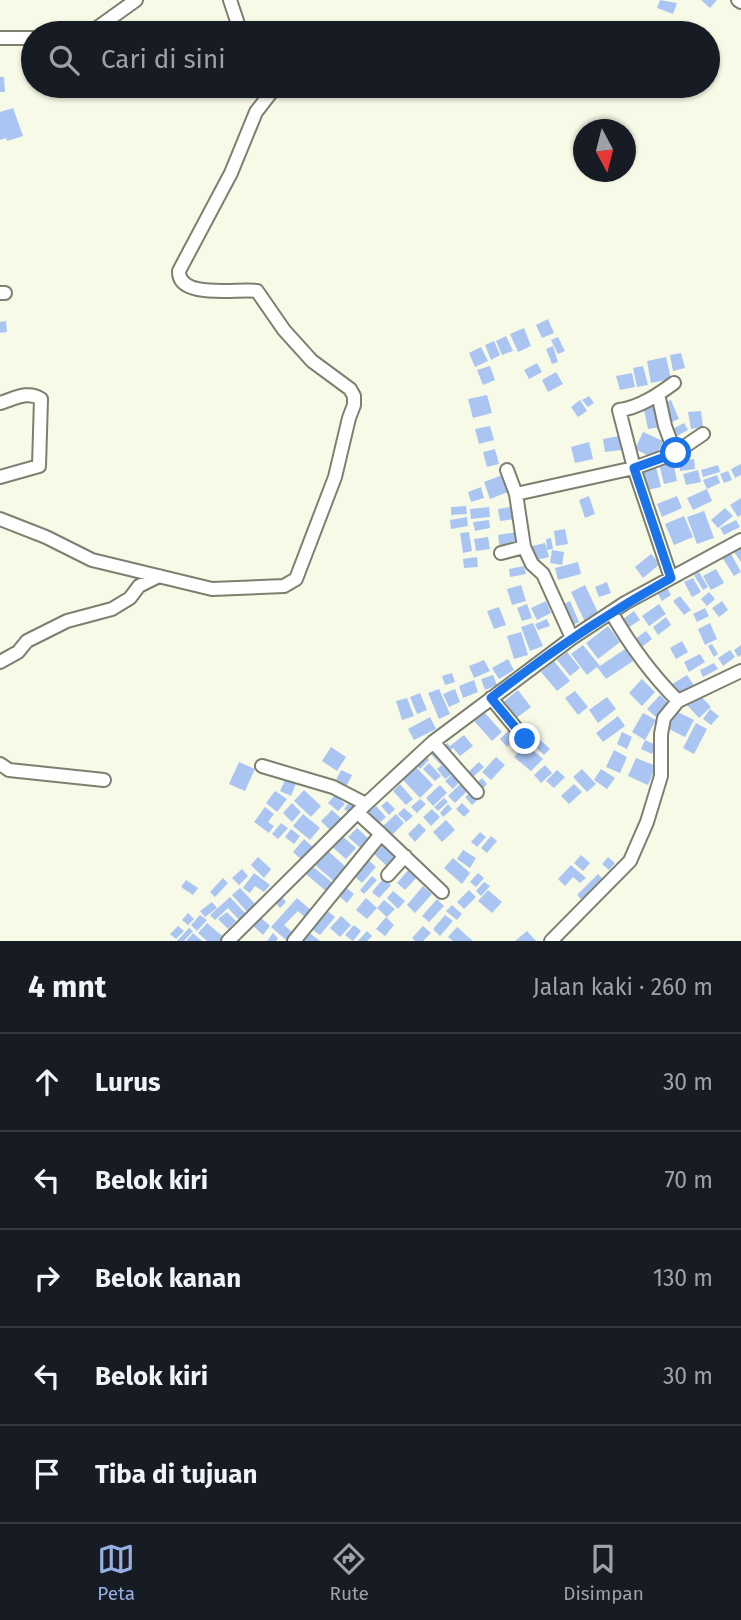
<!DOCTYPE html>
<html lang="id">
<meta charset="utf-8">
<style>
:root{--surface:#171b24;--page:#20242c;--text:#f1f3f6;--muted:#9ea1a6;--line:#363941;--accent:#96b0e3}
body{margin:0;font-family:"Fira Sans",sans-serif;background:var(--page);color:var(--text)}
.compass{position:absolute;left:573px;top:119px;width:63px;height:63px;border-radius:50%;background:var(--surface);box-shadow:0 2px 5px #0004;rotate:173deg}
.stop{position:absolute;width:21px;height:21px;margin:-16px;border:5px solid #1a73e8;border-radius:50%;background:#fff}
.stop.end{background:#1a73e8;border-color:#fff;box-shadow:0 2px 7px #0008}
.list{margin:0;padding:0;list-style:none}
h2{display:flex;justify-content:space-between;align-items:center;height:91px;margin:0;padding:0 28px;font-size:30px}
h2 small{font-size:23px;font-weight:400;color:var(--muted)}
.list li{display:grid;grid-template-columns:46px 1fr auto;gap:21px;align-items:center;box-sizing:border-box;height:98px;padding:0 28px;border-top:2px solid var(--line)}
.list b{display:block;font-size:26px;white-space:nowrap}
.list em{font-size:23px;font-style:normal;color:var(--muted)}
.icon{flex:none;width:38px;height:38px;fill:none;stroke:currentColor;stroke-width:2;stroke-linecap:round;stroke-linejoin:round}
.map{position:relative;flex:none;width:741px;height:941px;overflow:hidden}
.search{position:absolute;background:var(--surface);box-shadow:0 2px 5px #0004;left:21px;right:21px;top:21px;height:77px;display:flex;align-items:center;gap:18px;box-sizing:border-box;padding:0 24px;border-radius:38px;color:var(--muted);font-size:26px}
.sheet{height:581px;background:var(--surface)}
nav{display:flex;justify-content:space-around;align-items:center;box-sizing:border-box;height:98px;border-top:2px solid var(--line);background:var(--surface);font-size:19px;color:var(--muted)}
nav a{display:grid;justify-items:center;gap:4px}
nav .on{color:var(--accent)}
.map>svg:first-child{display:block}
</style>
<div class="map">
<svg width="741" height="941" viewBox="0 0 741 941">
<rect width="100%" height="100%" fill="#f7fae7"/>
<path fill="#abc5f3" d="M660 0 677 3 673 14 657 8Z
M701 0H717L710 8Z
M0 77H4L5 92H0Z
M13 108 23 136 7 141 6 138 0 140V112Z
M548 319 554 333 542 338 536 325Z
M6 321 7 332 0 333V322Z
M524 328 531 346 518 352 510 334Z
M506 336 513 351 502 355 496 341Z
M558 337 565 351 558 354 551 340Z
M494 341 500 355 491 360 485 345Z
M553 346 558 362 552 364 546 349Z
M481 347 488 361 475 367 469 353Z
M681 353 685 368 673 371 670 355Z
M666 357 671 379 651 383 647 361Z
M537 363 542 372 529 379 524 370Z
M490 366 495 380 483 385 477 370Z
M643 366 648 385 637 387 633 368Z
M556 372 563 384 548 392 542 380Z
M632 373 635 387 620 390 616 376Z
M487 395 492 413 473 418 468 399Z
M589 396 594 403 588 407 582 400Z
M580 400 587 411 578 417 571 407Z
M671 400 679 419 672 422 664 403Z
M656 402 661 427 648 429 643 405Z
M701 411 703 427 691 429 688 412Z
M684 423 688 430 673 438 669 431Z
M490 426 494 440 479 444 475 429Z
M643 432 663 441 655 459 635 449Z
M619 436 622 450 605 452 603 439Z
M589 442 593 459 575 463 571 447Z
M495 449 499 464 487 467 483 452Z
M694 459 695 469 680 471 679 461Z
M673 461 677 481 664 484 659 464Z
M741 464V475L735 478 731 469Z
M718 465 720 472 703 477 701 470Z
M656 467 661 487 647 490 643 470Z
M698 470 701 482 686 485 683 474Z
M728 471 732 480 724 483 720 474Z
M502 475 508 492 490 499 484 482Z
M717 475 720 483 707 489 703 480Z
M481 487 484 498 471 502 468 492Z
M707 489 712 501 693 510 687 498Z
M589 496 595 514 585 518 579 500Z
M677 496 682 508 662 517 657 504Z
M741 498V515L738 517 730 505Z
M466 506 467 514 451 515V507Z
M515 506 517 519 500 521 498 509Z
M489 507 490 517 471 519 470 509Z
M725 508 733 516 718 528 711 520Z
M704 511 714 538 697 544 687 517Z
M684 516 693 537 674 545 665 524Z
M467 517 468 526 451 529 450 520Z
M489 520 490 528 475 531 473 522Z
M736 520 740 527 724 535 720 528Z
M565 529 568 544 556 546 554 531Z
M469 532 472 551 463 553 460 533Z
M517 532 519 546 500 549 498 535Z
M488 537 490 549 476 551 474 539Z
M551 538 553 549 547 550 546 539Z
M545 543 549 557 532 561 528 547Z
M741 547V562L734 552Z
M552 550 564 552 562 565 550 563Z
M730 552 741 572 734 576 722 557Z
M651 554 660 564 643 578 635 567Z
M477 557 478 567 464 568 463 559Z
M578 562 581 574 558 580 555 568Z
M524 566 526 574 510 577 509 569Z
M716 569 724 583 711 590 703 576Z
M699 572 708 587 703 590 694 575Z
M693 578 701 592 692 597 684 582Z
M607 582 611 593 599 597 595 587Z
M521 585 526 601 512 605 507 589Z
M585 585 599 615 585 622 571 592Z
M667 588 671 595 662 601 658 594Z
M709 592 715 599 707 606 701 599Z
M680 596 691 610 684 615 673 601Z
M546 601 551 613 537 620 531 608Z
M570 601 579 622 571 626 562 605Z
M722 601 728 610 719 617 712 608Z
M527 604 532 618 522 621 517 608Z
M659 604 666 614 649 626 642 616Z
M499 607 506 625 494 629 487 611Z
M705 608 709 616 697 622 693 614Z
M634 611 640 620 628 628 622 620Z
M666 617 671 625 658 635 653 627Z
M547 619 550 626 538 630 535 624Z
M533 623 543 646 530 651 521 627Z
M710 623 717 639 705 645 698 629Z
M608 626 620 642 598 659 586 643Z
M646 631 652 639 638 650 631 642Z
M521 632 528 655 514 659 507 636Z
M682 641 688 652 676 659 670 648Z
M712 644 718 654 714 657 708 646Z
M583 645 600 666 625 649 633 661 606 679 597 667 587 675 571 654Z
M741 645V655L738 657 734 650Z
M730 650 735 657 723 666 718 658Z
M567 652 580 668 570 676 557 660Z
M700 654 705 662 689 672 684 662Z
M508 659 514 670 499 679 492 668Z
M484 660 490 671 474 678 469 666Z
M554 661 570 681 557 691 541 672Z
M714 663 718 669 703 677 700 670Z
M452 673 455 682 445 685 442 676Z
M493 675 497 685 485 690 481 679Z
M687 675 695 687 677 698 669 686Z
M642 679 655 692 642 706 629 693Z
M474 680 478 692 463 698 459 686Z
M439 689 450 714 439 719 428 693Z
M455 689 460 702 449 707 443 694Z
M518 690 531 707 514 720 501 704Z
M575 691 588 707 578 715 565 698Z
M420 693 427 710 417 714 410 697Z
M699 694 711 707 699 718 687 705Z
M660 695 671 706 658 719 647 709Z
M607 697 616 709 598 723 589 710Z
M407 698 414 716 402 720 396 701Z
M710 709 719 716 711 725 703 719Z
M676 711 694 720 685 737 667 728Z
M484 712 502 732 492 741 474 721Z
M643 713 656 720 645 740 632 732Z
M618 716 625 726 603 742 596 733Z
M430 717 436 729 414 740 408 729Z
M696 723 707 729 694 754 683 748Z
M509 730 517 738 507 747 500 739Z
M622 732 632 737 627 749 617 744Z
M533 733 550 749 544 755 527 739Z
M464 735 473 746 460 756 453 748 446 754 441 749 447 743 450 746Z
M645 740 656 745 652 754 641 749Z
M526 744 543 759 531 771 514 757Z
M331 747 346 757 337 771 322 761Z
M432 747 445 761 441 765 428 751Z
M614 750 627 757 620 773 606 767Z
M424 755 429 760 420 769 415 764Z
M496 757 505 765 491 780 482 772Z
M636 758 656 766 648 785 628 776Z
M447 761 455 772 445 779 437 769Z
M239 762 255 769 245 791 229 784Z
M479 762 484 767 470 780 465 775Z
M429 763 441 776 435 781 423 769Z
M545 765 552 773 541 783 534 775Z
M416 767 433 785 420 798 403 780Z
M582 769 596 784 587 792 573 777Z
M601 769 615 778 607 789 594 780Z
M341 770 352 775 346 787 335 782Z
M557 770 565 777 554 788 546 781Z
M454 773 461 780 453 789 445 781Z
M286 778 296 783 291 796 280 791Z
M482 778 487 784 481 790 475 785Z
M462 782 469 789 455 803 448 796Z
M400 784 413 799 406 805 393 791Z
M574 784 582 792 569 804 561 796Z
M440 785 447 793 433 806 426 798Z
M304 790 321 806 311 817 294 801Z
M275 791 287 799 277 812 266 803Z
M473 791 480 798 472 805 465 797Z
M335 795 345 804 338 811 328 803Z
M444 798 448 802 438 811 434 807Z
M352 799 359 805 352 815 344 809Z
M420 799 426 804 417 813 411 807Z
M387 801 395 809 389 815 381 806Z
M292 803 301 812 292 822 283 813Z
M462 803 470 811 464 817 456 809Z
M448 804 452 809 443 817 440 813Z
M376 806 386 817 377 825 367 814Z
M265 807 274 814 268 822 274 826 269 833 254 822Z
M404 808 413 816 406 822 398 814Z
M432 809 440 817 431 826 423 817Z
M332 810 343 820 332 832 321 821Z
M303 814 320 828 310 840 293 826Z
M396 814 404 823 391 836 382 827Z
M446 820 455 830 442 842 433 832Z
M281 823 288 828 278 839 272 834Z
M419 823 426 830 415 842 408 834Z
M357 828 371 841 363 850 348 837Z
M291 829 300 836 294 844 285 837Z
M480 832 486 837 477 847 471 842Z
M340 834 356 848 346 859 330 845Z
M491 836 497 841 487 853 481 848Z
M304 839 315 849 304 862 293 852Z
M384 843 401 857 390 869 374 854Z
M327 850 348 869 336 883 314 864Z
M463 850 476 858 470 868 457 859Z
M581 855 590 863 583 871 574 863Z
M258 857 271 869 264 878 251 865Z
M608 857 615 863 609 870 602 864Z
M453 858 470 873 462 884 444 868Z
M367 859 376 867 362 883 353 875Z
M571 865 586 878 580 883 573 877 565 886 558 879Z
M312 866 334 884 327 892 306 874Z
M410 868 418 876 405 890 397 883Z
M242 869 248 876 239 885 232 878Z
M254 873 270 885 264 892 255 886 250 893 243 888Z
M478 873 484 878 476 887 470 882Z
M598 874 605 881 584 902 577 895Z
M372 876 377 880 364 894 360 890Z
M223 878 228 883 215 897 210 892Z
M383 879 391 885 379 898 372 892Z
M186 880 198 888 193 895 181 887Z
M484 882 490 886 481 896 476 891Z
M344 886 354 894 347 903 337 894Z
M423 886 432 894 415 913 407 905Z
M240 888 258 907 249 914 232 895Z
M469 890 476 897 464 909 457 902Z
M488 890 502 902 492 913 478 901Z
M393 891 405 901 398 909 387 898Z
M280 895 286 902 280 908 274 901Z
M230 897 246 914 239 920 228 908 215 920 210 915Z
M297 898 313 912 307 919 298 911 284 925 293 933 286 940 271 927Z
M366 898 377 908 367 919 356 910Z
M437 899 444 906 429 922 422 916Z
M384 900 395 909 387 917 377 908Z
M212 902 217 908 205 917 200 911Z
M452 905 462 914 457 920 446 911Z
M325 909 335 917 320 935 310 928Z
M227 912 236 921 228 929 218 919Z
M188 913 194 919 188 925 182 920Z
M200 915 207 920 197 931 191 925Z
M258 915 270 926 263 935 251 924Z
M445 915 453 921 440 936 433 929Z
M341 916 351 925 340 937 330 928Z
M386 917 394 925 385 936 376 929Z
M207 923 226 939 225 941H207L198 933Z
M354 925 361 931 353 941 345 935Z
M178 926 184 931 176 939 170 934Z
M423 926 431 933 423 941H415L412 938Z
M457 927 473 941H453L448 937Z
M189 928 193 931 184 941H177Z
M307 931 320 941H300Z
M367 931 372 936 367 941H358Z
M527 931 536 941H515Z
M193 933 202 941H186Z
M273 933 278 938 276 941H267Z"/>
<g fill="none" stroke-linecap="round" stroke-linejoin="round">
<defs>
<path id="minor" d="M230 0 241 33
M738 0 741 2
M90 33 136 0
M0 38H33
M0 293H5
M658 394 665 426 675 453
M0 403C14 399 28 390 41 399L39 466 0 477
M507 470 516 494 524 547 532 564 543 574 572 638
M516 494 634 468 675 453 703 434
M0 519 46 537 92 560 212 589 284 586 296 579 335 477 349 418 354 405V396L350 389 312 361 284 330 257 291C239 288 178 300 179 271L231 173 256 112 276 86
M501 553 524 547
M671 578 634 468 619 410C639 408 659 394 674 383
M611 612C630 645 651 674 678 701
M0 662 18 652 27 641 67 621 112 609 130 598 139 586 159 576
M491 698 525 739
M433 742 477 792
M0 764 9 770 104 780
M262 766 333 787 366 804
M381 834 442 892
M388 875 405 856
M228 941 366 804 433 742 572 638 625 603 741 540
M294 941 381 834 358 813
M551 941 630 861 647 822 661 776V734L664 718 678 701 741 671"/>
</defs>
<use href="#minor" stroke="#7d7f6f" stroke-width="16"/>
<use href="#minor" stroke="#fff" stroke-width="12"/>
</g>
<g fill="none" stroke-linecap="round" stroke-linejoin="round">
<path stroke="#1a73e8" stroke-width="9" d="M525 739 491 698C548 653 608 613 671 578L634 468 676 453"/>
</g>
</svg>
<svg class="compass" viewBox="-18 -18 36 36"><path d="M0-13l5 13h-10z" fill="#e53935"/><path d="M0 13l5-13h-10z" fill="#9ea1a6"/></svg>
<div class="stop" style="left:676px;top:453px"></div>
<div class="stop end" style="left:525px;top:739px"></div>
<div class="search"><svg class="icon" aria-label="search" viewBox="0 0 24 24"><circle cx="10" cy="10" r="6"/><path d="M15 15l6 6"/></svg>Cari di sini</div>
</div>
<section class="sheet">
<h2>4 mnt<small>Jalan kaki · 260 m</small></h2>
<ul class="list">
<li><svg class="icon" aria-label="ahead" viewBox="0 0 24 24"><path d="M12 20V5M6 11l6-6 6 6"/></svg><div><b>Lurus</b></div><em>30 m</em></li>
<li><svg class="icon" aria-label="left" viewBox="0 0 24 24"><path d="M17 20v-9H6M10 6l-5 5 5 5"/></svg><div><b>Belok kiri</b></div><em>70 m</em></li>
<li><svg class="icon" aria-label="right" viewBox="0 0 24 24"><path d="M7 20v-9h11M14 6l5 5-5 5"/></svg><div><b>Belok kanan</b></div><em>130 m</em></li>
<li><svg class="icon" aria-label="left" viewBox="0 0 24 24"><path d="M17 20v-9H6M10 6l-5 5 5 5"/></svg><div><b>Belok kiri</b></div><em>30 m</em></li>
<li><svg class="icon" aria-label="arrive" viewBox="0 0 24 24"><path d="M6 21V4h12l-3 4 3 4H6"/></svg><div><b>Tiba di tujuan</b></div></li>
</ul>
</section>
<nav>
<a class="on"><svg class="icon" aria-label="map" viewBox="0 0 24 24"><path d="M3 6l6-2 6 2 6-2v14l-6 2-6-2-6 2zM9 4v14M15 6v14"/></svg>Peta</a>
<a><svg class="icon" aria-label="directions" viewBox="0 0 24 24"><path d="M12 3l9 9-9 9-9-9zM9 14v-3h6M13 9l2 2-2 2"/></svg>Rute</a>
<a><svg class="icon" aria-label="saved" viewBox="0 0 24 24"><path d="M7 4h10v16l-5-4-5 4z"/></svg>Disimpan</a>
</nav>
